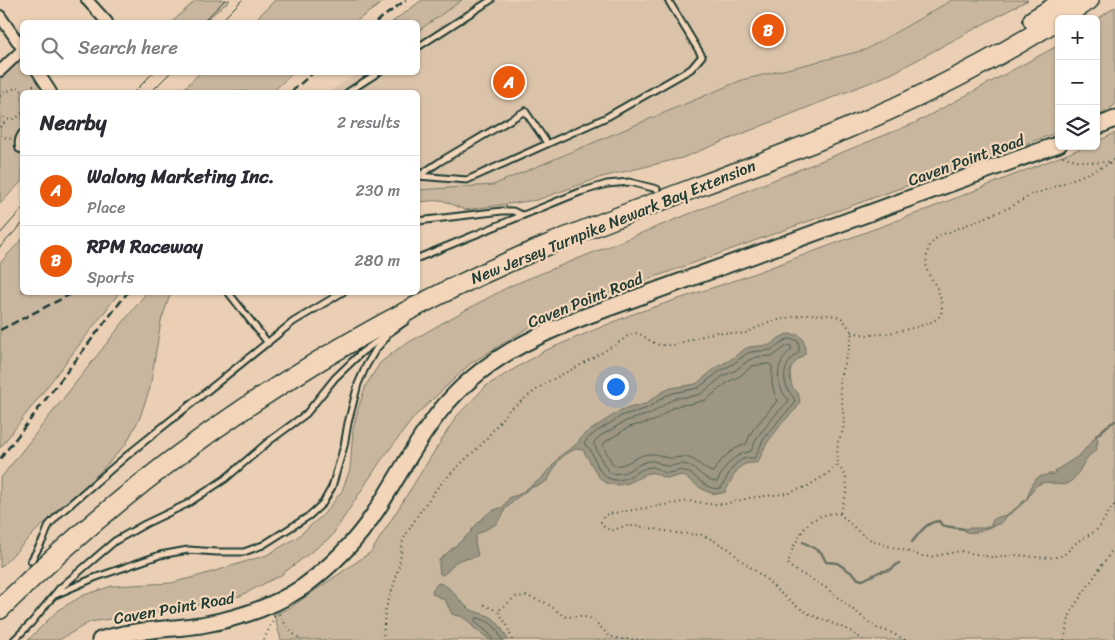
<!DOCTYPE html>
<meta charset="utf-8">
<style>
:root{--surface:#fff;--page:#f2f2f3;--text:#2b2b33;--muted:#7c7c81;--line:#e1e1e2;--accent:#ea580c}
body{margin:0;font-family:Sriracha,sans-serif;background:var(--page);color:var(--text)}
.controls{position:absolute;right:15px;top:15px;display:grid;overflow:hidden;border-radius:8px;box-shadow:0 1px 4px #0004}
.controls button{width:45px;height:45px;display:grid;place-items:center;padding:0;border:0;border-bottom:1px solid var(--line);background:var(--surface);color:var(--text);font:25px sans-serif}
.you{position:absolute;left:615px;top:386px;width:18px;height:18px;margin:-12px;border:4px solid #fff;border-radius:50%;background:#1a73e8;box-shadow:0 0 0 8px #1a73e833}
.badge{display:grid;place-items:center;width:32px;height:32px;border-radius:50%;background:var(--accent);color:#fff;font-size:16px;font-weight:700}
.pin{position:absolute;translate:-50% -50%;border:2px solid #fff;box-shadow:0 1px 5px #0006}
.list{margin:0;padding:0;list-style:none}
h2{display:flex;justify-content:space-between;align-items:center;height:65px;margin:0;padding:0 20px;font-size:21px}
h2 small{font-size:16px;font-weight:400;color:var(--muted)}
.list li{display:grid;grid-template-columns:32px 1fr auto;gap:15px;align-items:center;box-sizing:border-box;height:70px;padding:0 20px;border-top:1px solid var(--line)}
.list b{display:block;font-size:19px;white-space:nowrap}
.list p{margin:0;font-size:16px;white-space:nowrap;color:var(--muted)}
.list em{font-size:16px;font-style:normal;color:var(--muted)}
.icon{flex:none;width:28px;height:28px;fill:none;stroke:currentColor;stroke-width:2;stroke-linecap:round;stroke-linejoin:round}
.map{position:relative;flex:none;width:1115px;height:640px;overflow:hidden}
.search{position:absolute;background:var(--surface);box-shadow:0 1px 4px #0004;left:20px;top:20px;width:400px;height:55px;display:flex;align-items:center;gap:12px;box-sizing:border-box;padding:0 18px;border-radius:8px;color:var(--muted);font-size:19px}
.panel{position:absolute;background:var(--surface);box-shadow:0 1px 4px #0004;left:20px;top:90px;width:400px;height:205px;border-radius:8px}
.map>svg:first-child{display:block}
</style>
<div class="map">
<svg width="1115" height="640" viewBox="0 0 1115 640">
<rect width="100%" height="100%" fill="#ebcfb4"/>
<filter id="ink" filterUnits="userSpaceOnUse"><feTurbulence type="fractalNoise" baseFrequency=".02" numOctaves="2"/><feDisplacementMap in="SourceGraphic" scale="10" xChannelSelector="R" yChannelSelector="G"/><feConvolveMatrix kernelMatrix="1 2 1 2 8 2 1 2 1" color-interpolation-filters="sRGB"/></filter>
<g filter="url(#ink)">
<path fill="#dac3a9" d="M462 0H952L865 50 742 80 493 185 418 190V92H329L358 73 418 72V31Z"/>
<path fill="#c9b69e" stroke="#747a69" d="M196 0H230L204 22H172Z
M275 0H386L355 22H253Z
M422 0H462L418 31V22H392Z
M952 0H1028L891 74 682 158 602 177 537 200 465 210 442 200 418 202V190L493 185 742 80 865 50Z
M1115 7V105L1096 118V20Z
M1059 45V132L895 190 547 316 470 364 415 416 380 462 331 537 281 575 240 596 190 607 90 622 59 640H28L58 610 84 595 112 586 171 583 202 575 267 555 296 538 323 515 342 491 350 469 353 430 358 409 366 385 380 363 399 348 451 318 510 286 915 123Z
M22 54V72L40 73 54 92H22V181L0 204V74Z
M201 72H293V73L272 92H180Z
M1115 133V640H281L274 615 291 607 371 552 456 417 486 386 544 351 630 315 739 279 923 211 1087 146H1096V142Z
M22 239V292L119 293 0 448V263Z
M147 292 172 293 169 298 161 321 150 388 140 417 126 444 101 471 34 533 0 568V479Z"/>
<path fill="#9c9683" stroke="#6a7263" d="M787 334 799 335C805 340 805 346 805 354 790 366 788 368 792 387L798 393 800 401 797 408 784 421 767 443 758 462C754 464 751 462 746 464 736 466 730 484 725 492 708 499 696 483 682 475 677 476 672 478 667 478 660 478 656 471 649 473 644 474 640 478 635 480 624 486 608 488 599 477L583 450 576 449 567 453 558 461 548 480 542 484 530 488 514 500 510 505 505 509 503 515 496 524 476 535 475 543 478 555C472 560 464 557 458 561 451 564 450 572 442 575L440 574 439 567V560L469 534 474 527 486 515 494 510 503 507 510 497 518 495 542 478 548 470 555 463 560 456 578 443 580 439 583 435 621 410 645 404 662 392 671 388 696 384 717 367 730 360 743 350 749 347 770 345 779 338Z
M1096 436 1098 440 1097 446 1096 447 1097 450C1094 452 1090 454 1088 457 1081 465 1077 480 1066 484 1057 487 1048 479 1039 484 1033 487 1031 494 1027 499 1021 506 1014 511 1007 516 1004 518 1002 522 999 524 997 525 994 525 992 526 984 530 975 534 966 532L964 529 969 528H985L991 525 993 520 995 518 1006 515 1016 508 1027 498 1032 484 1036 479 1041 476H1043L1049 474H1054L1056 470 1080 455Z
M438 583C451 585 457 599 467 607 475 614 488 613 495 620 501 626 504 633 508 640H490L474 628 469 622 461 616H457L452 614 445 600 433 594 432 590Z"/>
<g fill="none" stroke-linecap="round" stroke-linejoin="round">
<path stroke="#516154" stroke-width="1" d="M788 339 797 340 799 344V352C787 362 781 372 787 388 789 392 792 395 794 398L795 401 793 406 781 418 763 440 755 458C751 458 747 458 743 459 731 464 727 479 721 488 705 492 697 474 684 471 678 469 671 474 665 473 660 471 657 467 651 467 637 468 625 486 608 478 598 473 595 458 590 449 588 447 586 446 584 444L587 439 596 432 623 415 648 408 665 396 673 393 698 388 720 371 733 364 746 354 751 352 771 350 782 342Z
M787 346H791L792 349C789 352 784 356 782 361 775 373 779 390 788 399V402L776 414 758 436 751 451C731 456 726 465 717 482 705 481 698 469 687 465 679 462 674 467 667 466 663 466 659 462 653 461 638 460 628 477 612 473 606 472 597 450 594 444V442L600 436 626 421 650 414 668 402 676 398 688 397 701 394 723 376 736 370 749 360 757 357 773 356Z
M769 364 772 366V384L777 401 752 431 746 444C731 449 721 459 713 472 704 470 698 461 689 458 682 455 676 459 669 458 664 458 658 453 650 454 637 454 626 468 613 465L603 446 605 442 629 427 654 421 672 408 680 405 690 404 706 400 728 382 740 376 752 366Z
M492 640C491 631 480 628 475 621L476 618H478C494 623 495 626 502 640"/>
<path stroke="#6a7263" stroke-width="2.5" d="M1096 436 1107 426 1115 421
M803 542 821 552 826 562 837 563 855 575 858 579 863 580 879 572 890 570 899 563
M912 542C920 533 926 522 939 521L942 525 945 526 964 529"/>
<defs>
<path id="lane" d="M418 47 491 0
M348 92 379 72
M22 133C18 138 17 142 19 149L22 150
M420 175 441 161 525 111 547 143
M418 176 467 180 607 117 691 69 702 56 668 0
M418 221 502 211H513L522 215
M418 258 580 192 607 184 629 182 657 189
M228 292 268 343
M31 561 44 538 49 525 60 513 130 453 293 322 343 292
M55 595 94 578 160 555 188 550 217 552H244L263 545 309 516 323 503 332 487 344 446 348 423 358 384 366 366 376 349 386 338
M14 640 31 623 59 589 115 541 145 524 187 504 225 479 268 442 306 414 335 378 362 352 406 321"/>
<path id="street" d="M87 0 107 22
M0 16 22 48
M0 71 22 50
M38 72 51 92"/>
<path id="secondary" d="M1096 127 1115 119
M100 640C133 629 167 630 201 625 236 619 273 607 303 587 330 567 355 543 374 514 397 480 415 442 441 410 481 361 531 337 589 315L1059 144"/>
<path id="highway" d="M1060 19 1089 0
M1033 20 1066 0
M0 609C156 454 341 332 543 247 643 205 746 171 846 129 920 98 991 62 1059 19"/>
</defs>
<use href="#lane" stroke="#1f3d34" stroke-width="9"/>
<use href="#street" stroke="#1f3d34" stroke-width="14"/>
<use href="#secondary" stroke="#1f3d34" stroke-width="19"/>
<use href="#highway" stroke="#1f3d34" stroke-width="22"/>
<path stroke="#1f3d34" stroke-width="2" stroke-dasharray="1 4" stroke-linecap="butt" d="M25 92 35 84
M0 96 5 92 19 87 23 92
M0 114C6 123 16 120 22 113
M0 127 7 120
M0 136 12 139
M1063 156C1076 161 1103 166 1115 159
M852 332C857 333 862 334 867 335 880 335 936 327 941 314 944 304 938 289 933 281 931 277 928 274 927 270 926 265 926 260 927 255 928 246 932 242 939 236L1011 207 1031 195 1049 189 1105 166 1111 162
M838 465C853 484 846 493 840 514
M484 605 498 611
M279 614C285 624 291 634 302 640
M264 640 275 615
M383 640 385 611 394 584 399 566 403 540 419 513 437 488 453 471 483 443 508 411 547 382 577 367 618 343 629 335 635 333 640 334 654 343 660 345H673L709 334 717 332 744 334 769 322 807 314 830 315 841 317 852 332 849 349 840 376V387L844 419 843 431 838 442 837 455 838 465 827 474 808 486 789 493 749 498 725 504H707L698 502 689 501 608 514 604 516 601 522 604 527 610 530H613L625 526H637L677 533 701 535 709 538 731 550 737 557 766 579 778 591 798 607 809 614 849 630 863 640
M512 640 507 625 498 611 515 597 526 596 544 602 552 607 562 615 567 617 580 616 593 619 609 636 620 639 643 640
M905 640 890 632 876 628 825 587 793 569 789 566 788 563 793 548 803 530 811 521 821 516 832 513 840 514 859 532 869 539 882 544 922 556 931 557 960 551 991 557 1018 555 1045 558 1056 557 1064 555 1078 541 1094 532 1099 528 1110 510 1115 504
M1064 640 1070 615 1073 608 1115 546"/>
<use href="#lane" stroke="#f3d5b9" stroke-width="5"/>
<use href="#street" stroke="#f3d5b9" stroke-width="10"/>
<use href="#secondary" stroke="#f3d5b9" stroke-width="15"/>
<use href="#highway" stroke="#f3d5b9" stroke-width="19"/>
<path stroke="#1f3d34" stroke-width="1" d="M203 22 225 0
M220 22 242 0
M134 92 154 72
M151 92 171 72
M0 234 22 209
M0 247 22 224"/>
<path stroke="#1f3d34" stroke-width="2.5" stroke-dasharray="8 4" stroke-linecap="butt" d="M376 22 406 0
M291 92 314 72
M0 330 75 292
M0 459 128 292"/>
</g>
</g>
<g text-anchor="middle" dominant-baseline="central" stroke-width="4.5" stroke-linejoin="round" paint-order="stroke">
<g font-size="16" fill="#1f3d34" stroke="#f3d5b9">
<text transform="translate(966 160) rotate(-20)">Caven Point Road</text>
<text transform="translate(613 222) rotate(-22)">New Jersey Turnpike Newark Bay Extension</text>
<text transform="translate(585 300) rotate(-22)">Caven Point Road</text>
<text transform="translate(174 608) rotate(-10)">Caven Point Road</text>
</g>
</g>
</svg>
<div class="controls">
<button>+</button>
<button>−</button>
<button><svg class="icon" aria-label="layers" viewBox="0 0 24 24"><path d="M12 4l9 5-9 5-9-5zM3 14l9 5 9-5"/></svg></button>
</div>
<div class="you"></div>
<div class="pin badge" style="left:509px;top:82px">A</div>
<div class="pin badge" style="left:768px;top:30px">B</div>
<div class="search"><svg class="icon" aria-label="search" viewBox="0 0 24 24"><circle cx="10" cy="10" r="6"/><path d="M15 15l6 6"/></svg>Search here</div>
<section class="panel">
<h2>Nearby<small>2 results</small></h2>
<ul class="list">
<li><span class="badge">A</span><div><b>Walong Marketing Inc.</b><p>Place</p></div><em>230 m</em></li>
<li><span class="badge">B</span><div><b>RPM Raceway</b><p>Sports</p></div><em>280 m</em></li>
</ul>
</section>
</div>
